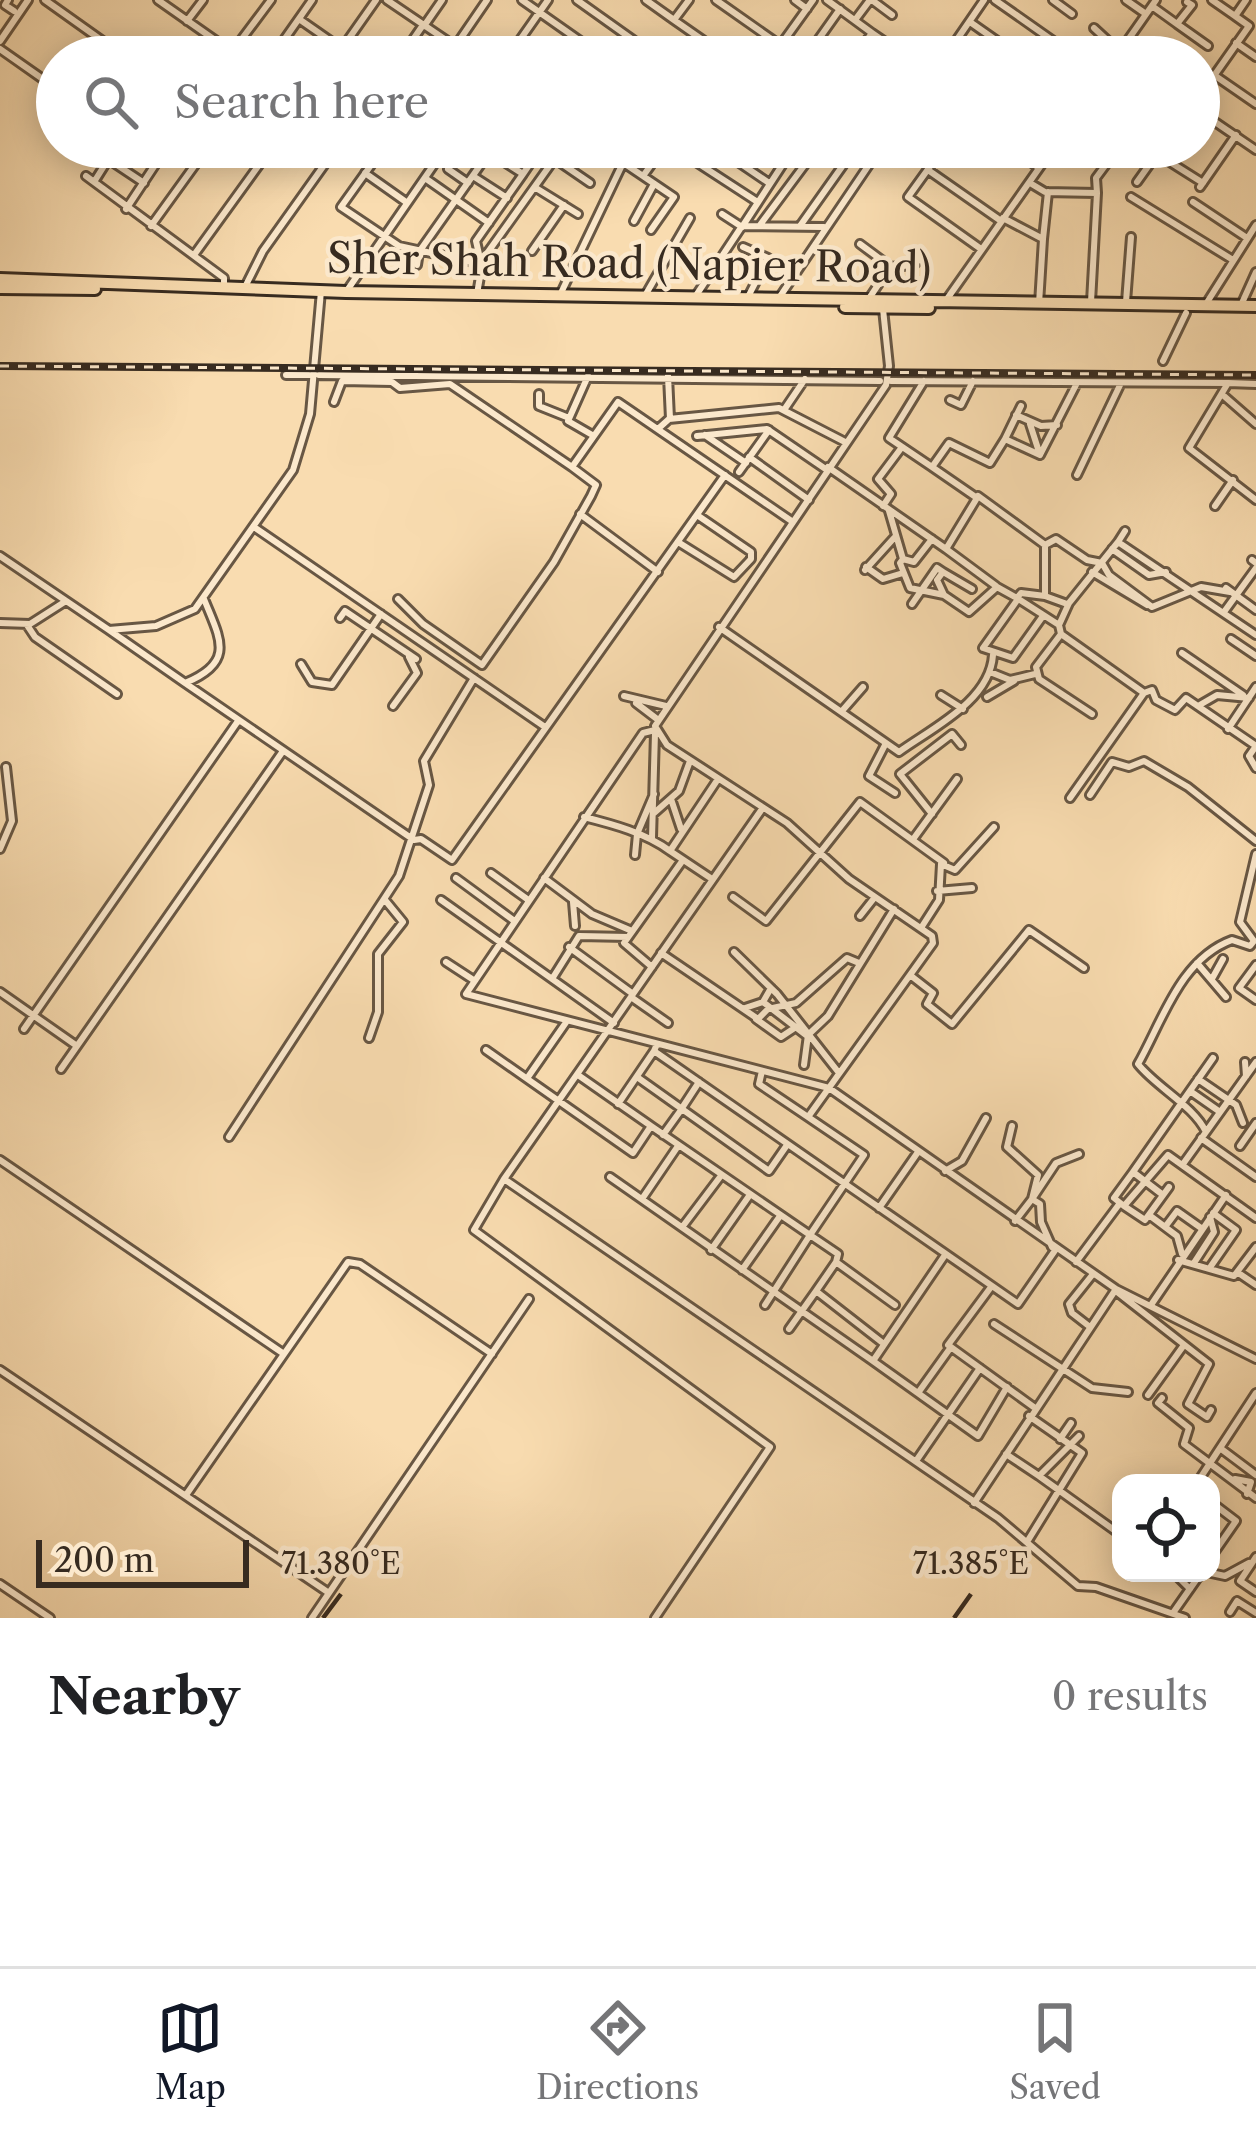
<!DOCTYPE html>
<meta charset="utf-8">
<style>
:root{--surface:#fff;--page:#f6f6f6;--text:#202124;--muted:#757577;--line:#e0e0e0;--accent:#111827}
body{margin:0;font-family:"Libre Caslon Text",serif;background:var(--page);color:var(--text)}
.controls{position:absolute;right:36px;bottom:36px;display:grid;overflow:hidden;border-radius:24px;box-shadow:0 6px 30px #0003}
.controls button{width:108px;height:108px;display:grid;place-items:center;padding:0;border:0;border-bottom:3px solid var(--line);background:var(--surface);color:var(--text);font:60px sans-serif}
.scale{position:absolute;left:36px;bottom:30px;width:213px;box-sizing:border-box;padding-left:12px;border:6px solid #372b20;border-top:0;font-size:33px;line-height:42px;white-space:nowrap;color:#372b20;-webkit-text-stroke:9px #fbe8cc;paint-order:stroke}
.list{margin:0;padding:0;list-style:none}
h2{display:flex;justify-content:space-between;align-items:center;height:156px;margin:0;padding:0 48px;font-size:51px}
h2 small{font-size:39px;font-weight:400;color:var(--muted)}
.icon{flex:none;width:66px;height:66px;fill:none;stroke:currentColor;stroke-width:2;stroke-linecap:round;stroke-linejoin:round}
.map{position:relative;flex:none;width:1256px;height:1618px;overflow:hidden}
.search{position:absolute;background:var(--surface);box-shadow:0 6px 30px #0003;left:36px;right:36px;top:36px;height:132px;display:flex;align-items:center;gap:30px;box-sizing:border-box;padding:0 42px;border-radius:66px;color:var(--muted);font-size:45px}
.sheet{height:348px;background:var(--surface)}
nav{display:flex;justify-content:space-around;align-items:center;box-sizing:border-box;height:168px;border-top:3px solid var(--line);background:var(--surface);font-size:33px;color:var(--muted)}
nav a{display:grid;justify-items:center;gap:6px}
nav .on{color:var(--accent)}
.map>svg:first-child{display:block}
</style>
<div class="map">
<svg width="1256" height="1618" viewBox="0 0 1256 1618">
<rect width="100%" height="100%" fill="#f9dcb0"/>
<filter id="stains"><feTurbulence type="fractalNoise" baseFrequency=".00167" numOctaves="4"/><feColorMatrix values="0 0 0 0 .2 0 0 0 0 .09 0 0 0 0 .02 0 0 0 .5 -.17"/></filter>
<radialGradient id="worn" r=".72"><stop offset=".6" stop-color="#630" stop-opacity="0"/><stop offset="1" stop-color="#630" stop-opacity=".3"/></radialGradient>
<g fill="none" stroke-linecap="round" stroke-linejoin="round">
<defs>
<path id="minor" d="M8 0 5 5 14 11
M45 0 125 57
M158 0 232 52 271 0
M387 0 471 57
M522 0 603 57
M577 0 657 57
M646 0 674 20
M689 0 674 20 727 57
M716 0 797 57
M795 0 807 9
M827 0 872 33
M872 0 892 15
M995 0 1076 57
M1053 0 1072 14
M1126 0 1146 14
M1212 0 1235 16 1246 0
M1152 6 1177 24 1192 5 1187 2
M299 19 342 49
M855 20 870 0
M187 21 203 0
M970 22 1020 57
M1177 24 1208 46
M424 26 442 0
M1094 28 1120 52
M959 38 982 57
M0 41 28 0
M1236 43 1256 57
M780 46 813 0
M0 49 57 89
M272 57 312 0
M336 57 376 0
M401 57 423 25
M448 57 487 0
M508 57 548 0
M806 57 840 9
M855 57 872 33 907 57
M945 57 984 0
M1116 57 1156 0
M1158 57 1160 54
M1214 75 1256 104
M1199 97 1249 26 1235 16
M1199 111 1256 150
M384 147 341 207 399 246 482 264
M481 147 523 174 540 149
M600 147 674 197 651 230
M673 147 756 201
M725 147 722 151 769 183
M944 147 908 197 981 249
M1010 147 1039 168
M1146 147 1203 183
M539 148 590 183
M108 159 144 183
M448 169 468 183
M928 170 1001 221
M365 173 406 202
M86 176 224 278V286
M473 176 507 198
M643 176 664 147
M425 178 489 223
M94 182 116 147
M1137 182 1162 147
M1030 183 1045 192 1097 193 1091 302
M1200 187 1236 135
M536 188 578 214
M1097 193 1096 178 1119 147
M1131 197 1233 260
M1193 202 1247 238
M126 209 159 159 144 147
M722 214 742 227 794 147
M1003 218 1043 239 1039 304
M634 221 654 184
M760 225 818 147
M151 226 208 147
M800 226 856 147
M1043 239 1048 192
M860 244 891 267
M743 247 768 258 749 295
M532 251 564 205
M194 255 272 147
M481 263 476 241 523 174
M417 265 419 252 493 147
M245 287 263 251 337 147
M346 292 446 147
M477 294 483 259 563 147
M646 294 690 218
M697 294 742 226 824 227
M560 295 623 163
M870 297 890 267 914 265 923 255
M779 298 881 147
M947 299 1054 147
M1126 302 1131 237
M1242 303 1256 272
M1206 304 1256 225
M883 309 889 366 886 385 655 726 667 745 787 823 849 879 932 936 933 943 808 1117 864 1155 810 1235 838 1254 836 1262 895 1305
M1163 361 1186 313
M286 375H309
M319 375 880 381
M588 376 568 421 594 436
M668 376 670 419
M891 381 1228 383
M924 381 889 438 932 467
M1256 384 1228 383 1189 448 1256 500
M539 394V406L569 418
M1224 396 1256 424
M950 400 961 405 973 381
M334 402 342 381 392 382 400 388 450 384 572 467
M1021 406 1005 439 1040 455
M784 410 805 379
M1016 415 1041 426 1057 425
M1030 424 1040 455
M659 428 669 419 779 408 845 442
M705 435 746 463
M697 436 767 429 827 470
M1040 455 1077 383
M749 457 809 500
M828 467 946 549 977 498 932 467 949 443 990 463 1005 439
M739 472 769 430
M1077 475 1121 383
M978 496 1045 545 1056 539 1087 560 1102 563 1109 575 1152 607 1201 587 1230 592
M883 506 891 494 878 479 902 447
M1215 506 1233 480
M889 511 903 559
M580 514 658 572
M254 527 545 727
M1125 531 1118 542 1256 635
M932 539 914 562 903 559 900 563 910 588 944 595
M678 542 734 577 751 559V552L697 515
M1045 545V596L1067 604
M946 549 996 586
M1112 549 1149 575 1166 572
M0 556 109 630 156 626 195 609 293 470 310 414 321 291
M1252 560 1256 563
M866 567 883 579 903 573
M937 568 943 572 937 580 944 595 969 612 997 587 1017 598
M865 570 894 538
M943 572 972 589
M1092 572 1147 605
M1226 588 1256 610
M1045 596 1021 593 1017 598 1059 625
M398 599 423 624 482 665 554 562 591 496 596 485 572 467 618 402 793 522
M1018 599 983 648 1013 658 1043 616
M912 604 937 568
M1224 612 1256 568
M340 618 345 611 416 659
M0 623 30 624 66 601
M27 625 35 637 117 694
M719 627 899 752C932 728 990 701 993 655
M109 630 185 683C236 662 220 639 204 599
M1061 634 1144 693 1152 690 1156 700 1175 710 1186 698 1256 746 1249 756 1256 768
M1231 639 1256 656
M1182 653 1243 695
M301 664 312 682 332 685 381 614
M990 672 1010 680 1035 674
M185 683 414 840 421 839 452 860 725 475
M941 695 963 709
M624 696 666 706
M987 697 1014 681
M636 703 657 719
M393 706 417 673 409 657
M1198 706 1217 695 1249 698
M842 711 863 687
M1092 714 1039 679 1036 667 1061 634 1059 625 1069 603 1118 542
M1228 729 1256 687
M655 730 643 733 466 994 829 1088 1116 1289 1256 1359
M886 743 869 776 895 793
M1090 795 1112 762 1129 767 1144 761 1188 787 1256 841
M1070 798 1144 693
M671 799 681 829
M653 814 679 791 690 761
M932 814 900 774 952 734 961 745
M584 817C612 824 646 833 670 851L718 779
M652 838 655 733
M914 838 957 779
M0 849 12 821 6 767
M670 851 712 879
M635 855 637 834 654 794
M491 873 527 899
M456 878 513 920
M544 878 592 914 632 931
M937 891 972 888
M733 897 766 921 860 802 944 863
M441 900 614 1023
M573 902 575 926
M860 916 875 897
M921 928 939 900 941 864 955 870 994 827
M569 947 633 994
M734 952 777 994 839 1073
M661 953 758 1019 768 1009 796 1003 847 958 859 963
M446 962 472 979
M1197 963 1226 997
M1256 965 1239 988 1256 1000
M652 967 624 943 683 860
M910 975 933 993 927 1004 952 1024 1029 930 1084 968
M1213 977 1223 959
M552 979 579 936 628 937
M0 992 77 1046
M631 997 668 1023
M763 1002 806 1035
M745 1008 763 1002 771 988
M756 1019 781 1037 793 1029
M24 1029 238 721
M369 1038 378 1012V954L403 922 385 900
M657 1044 654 1051 1018 1304 1056 1249
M486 1050 633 1153 651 1126 810 1235 765 1305
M1245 1062 1246 1076
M804 1065 808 1035 828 1016 894 909
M61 1069 283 751
M762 1071 759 1084 808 1117
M578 1075 651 1126
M528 1077 567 1021
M637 1077 769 1171 787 1145
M1198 1079 1236 1105 1243 1123
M1190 1091 1220 1112
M618 1104 654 1051
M682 1108 699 1082
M1012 1126 1007 1147 1038 1175 1032 1199 1015 1221
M1206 1132 1256 1062
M663 1135 681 1110
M229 1137 399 876 429 785 424 761 474 678
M1201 1138 1256 1177
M1240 1146 1256 1123
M0 1160 284 1354
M1183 1164 1206 1132C1194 1106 1156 1087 1138 1064 1162 1022 1180 959 1232 940L1250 946 1254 941 1240 922 1256 854
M945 1171 962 1161 986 1118
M1133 1172 1213 1058
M610 1177 873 1361
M504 1179 998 1518 1078 1586 1096 1587 1185 1618
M1169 1187 1145 1220 1124 1206 1168 1155 1256 1218
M642 1199 678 1146
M1124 1206 1114 1198 1133 1172 1163 1195
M879 1208 918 1152
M1149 1215 1177 1236 1182 1254
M683 1226 720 1177
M1165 1227 1177 1211 1201 1228
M1052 1247 1041 1222 1040 1204 1032 1199 1056 1163 1079 1154
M1256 1247 1237 1272 1256 1285
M711 1250 749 1196
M945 1255 873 1361 978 1436 1007 1387
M1178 1260 1234 1276 1237 1272
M836 1262 816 1291 884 1344
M1076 1262 1120 1203
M1194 1263 1214 1232 1210 1217
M1211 1266 1236 1230 1213 1213
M742 1270 780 1216
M991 1287 948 1345 1035 1408
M1117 1292 1209 1364 1188 1404 1207 1417 1211 1410
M1151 1305 1226 1195
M994 1324 1092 1388 1128 1392
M1090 1327 1072 1313 1069 1304 1093 1274
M789 1329 816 1291
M0 1370 329 1593
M918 1393 951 1347
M1148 1395 1184 1345
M1162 1398 1158 1403 1189 1428 1184 1444 1256 1498
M1060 1439 1071 1423
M1220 1448 1256 1475
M1006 1454 1039 1476 1079 1436
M916 1461 980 1368
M1039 1476 1121 1535
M1235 1479 1251 1482 1247 1494
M1197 1483 1256 1393
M186 1495 348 1262 360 1264 492 1354
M1211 1502 1236 1521 1211 1557
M974 1503 1116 1289
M1027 1542 1082 1453 1029 1416
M1256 1557 1240 1581 1256 1592
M1174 1573 1190 1589
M1211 1573 1225 1576 1249 1563
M0 1584 50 1618
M1230 1612 1237 1601 1256 1613
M1173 1613 1201 1573
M312 1618 529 1299
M655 1618 770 1447 474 1230 504 1179 762 809"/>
<path id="primary" d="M0 279 346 292 1256 306
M0 288 95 289
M845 307 929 308"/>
</defs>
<use href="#minor" stroke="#685744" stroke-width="12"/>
<use href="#primary" stroke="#372b20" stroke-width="16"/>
<use href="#minor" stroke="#fbe8cc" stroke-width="6"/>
<use href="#primary" stroke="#f9dcb0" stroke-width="10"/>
<defs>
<path id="rail" d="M0 366 1256 375"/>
</defs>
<use href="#rail" stroke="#372b20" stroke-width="8"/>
<use href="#rail" stroke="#fbe8cc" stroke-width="3" stroke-dasharray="9" stroke-linecap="butt"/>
</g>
<path fill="none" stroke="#372b20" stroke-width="4.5" d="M323 1618 341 1594M954 1618 971 1594"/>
<g text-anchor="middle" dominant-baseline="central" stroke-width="9" stroke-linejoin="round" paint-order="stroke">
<g font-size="42" fill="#372b20" stroke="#fbe8cc">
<text transform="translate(629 263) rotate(1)">Sher Shah Road (Napier Road)</text>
</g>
</g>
<g font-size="30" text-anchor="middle" fill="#372b20" stroke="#fbe8cc" stroke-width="9" stroke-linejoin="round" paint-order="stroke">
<text x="341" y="1574">71.380°E</text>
<text x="971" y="1574">71.385°E</text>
</g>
<rect width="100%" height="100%" filter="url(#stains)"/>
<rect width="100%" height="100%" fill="url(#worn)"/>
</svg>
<div class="controls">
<button><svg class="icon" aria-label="locate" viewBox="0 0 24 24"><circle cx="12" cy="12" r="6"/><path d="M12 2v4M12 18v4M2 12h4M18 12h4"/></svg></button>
</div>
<div class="scale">200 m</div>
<div class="search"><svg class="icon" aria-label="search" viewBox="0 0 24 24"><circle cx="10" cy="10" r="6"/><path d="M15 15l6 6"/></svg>Search here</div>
</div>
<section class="sheet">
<h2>Nearby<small>0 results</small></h2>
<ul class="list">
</ul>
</section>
<nav>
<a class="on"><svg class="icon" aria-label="map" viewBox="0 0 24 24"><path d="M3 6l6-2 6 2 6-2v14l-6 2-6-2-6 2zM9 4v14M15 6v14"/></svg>Map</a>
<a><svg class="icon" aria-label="directions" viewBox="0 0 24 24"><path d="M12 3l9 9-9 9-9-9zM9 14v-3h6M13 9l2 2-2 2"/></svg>Directions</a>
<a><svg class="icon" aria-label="saved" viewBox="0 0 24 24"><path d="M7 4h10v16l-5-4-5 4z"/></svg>Saved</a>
</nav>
